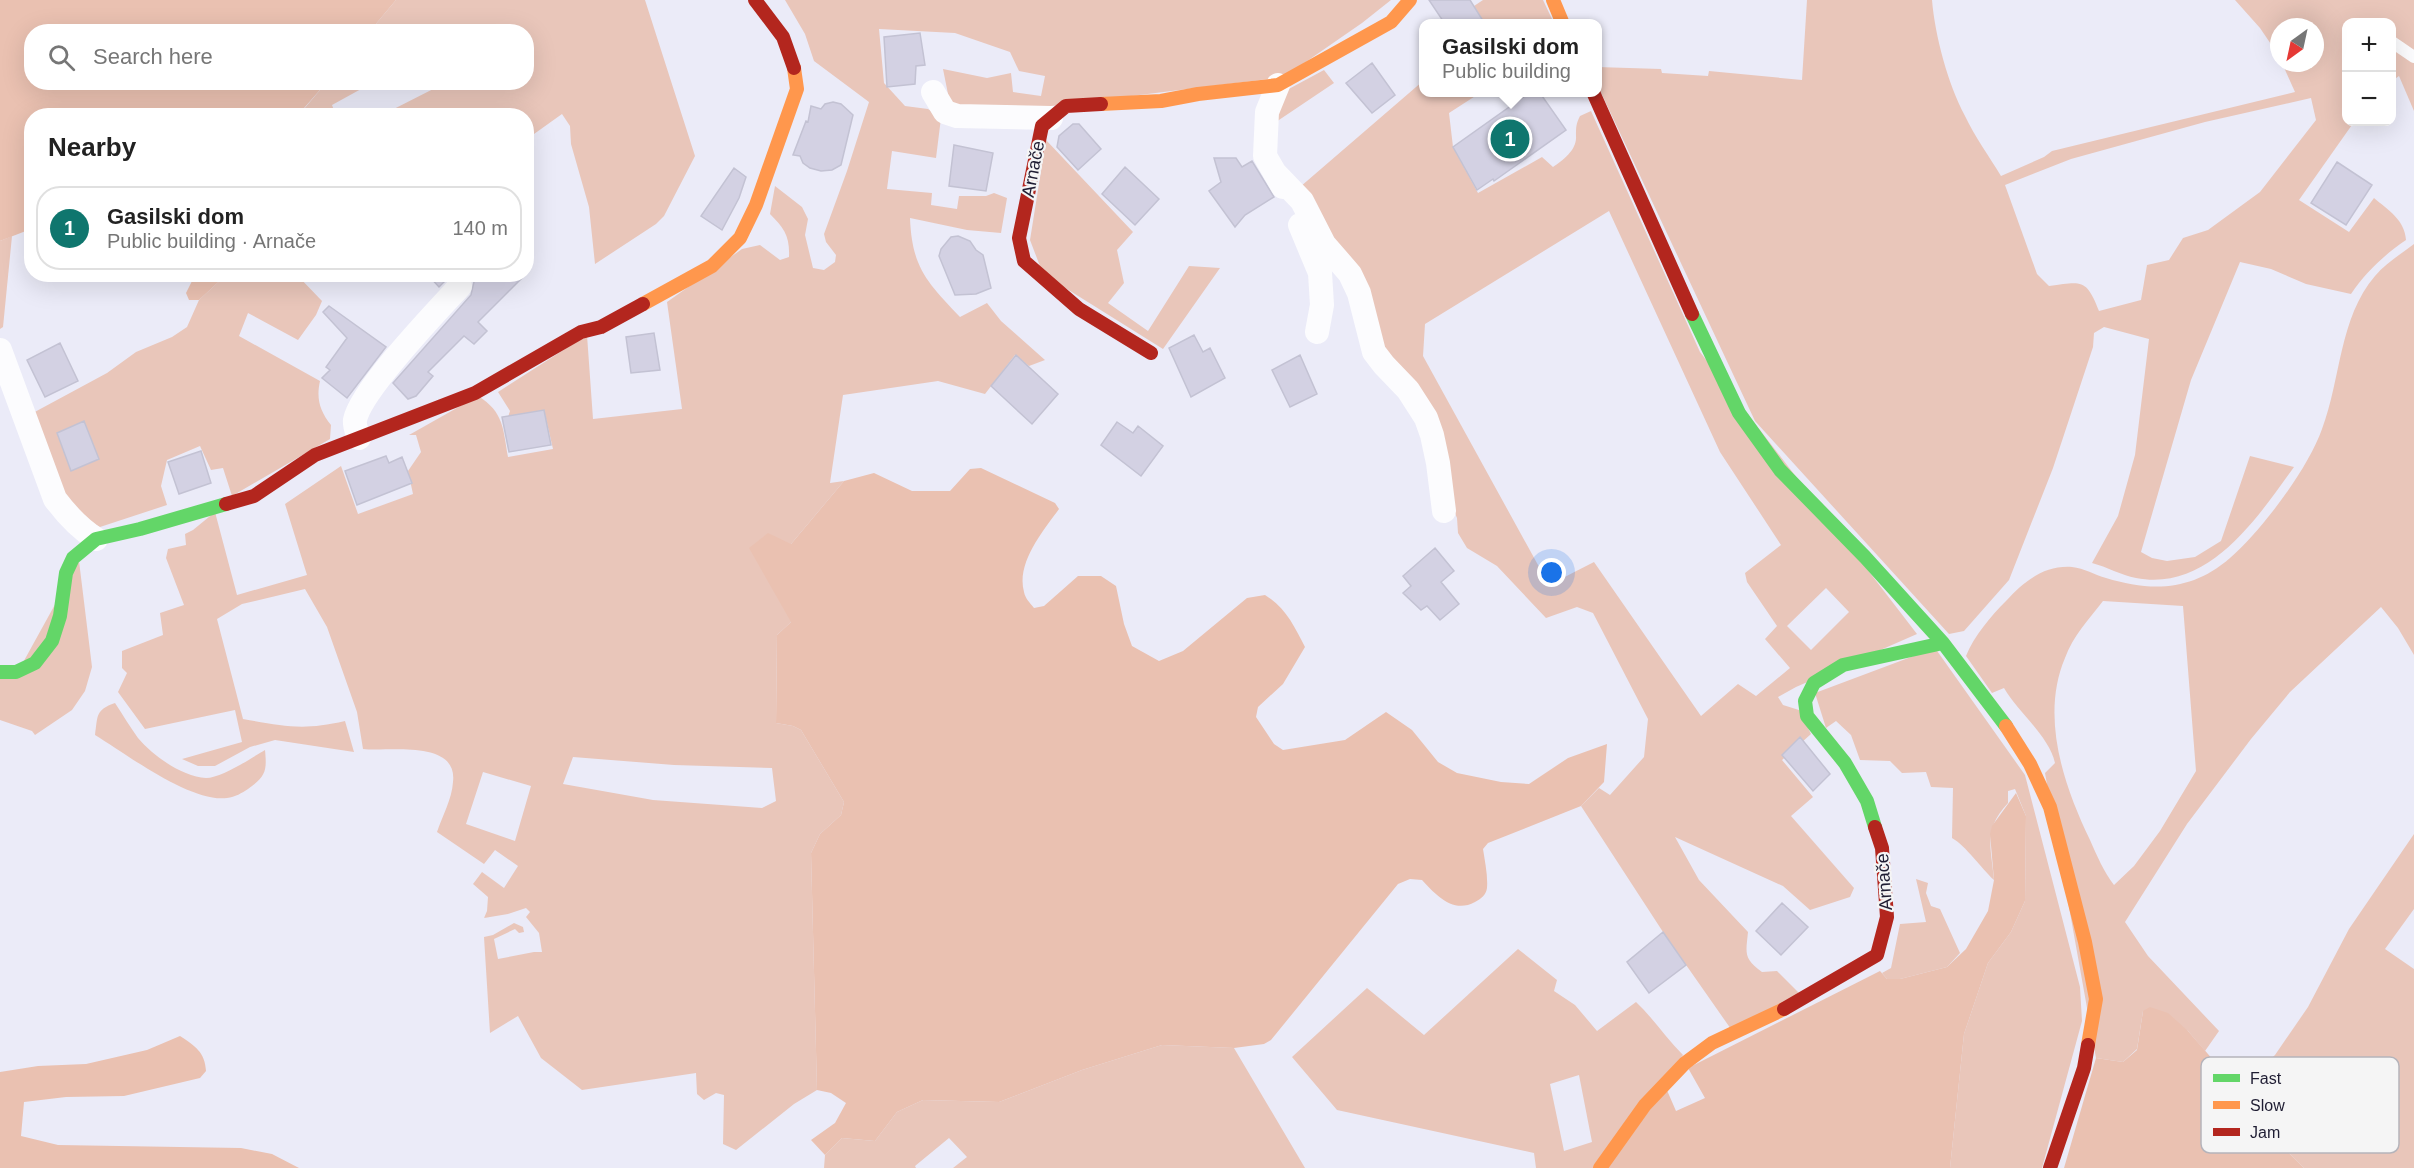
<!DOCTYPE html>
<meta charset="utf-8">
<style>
:root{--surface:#fff;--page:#f2f2f2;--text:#222;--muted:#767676;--line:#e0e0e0;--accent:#0f766e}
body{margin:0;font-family:Helvetica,sans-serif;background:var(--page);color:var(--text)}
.controls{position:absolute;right:18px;top:18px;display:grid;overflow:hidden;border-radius:12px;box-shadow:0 6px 24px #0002}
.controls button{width:54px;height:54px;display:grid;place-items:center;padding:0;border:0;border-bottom:2px solid var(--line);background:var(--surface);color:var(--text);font:30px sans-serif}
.compass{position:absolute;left:2270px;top:18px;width:54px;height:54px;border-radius:50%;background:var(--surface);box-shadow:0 6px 24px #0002;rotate:213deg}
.you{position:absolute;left:1552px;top:573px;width:21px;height:21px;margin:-15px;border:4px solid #fff;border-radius:50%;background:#1a73e8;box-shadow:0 0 0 9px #1a73e833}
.badge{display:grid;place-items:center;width:39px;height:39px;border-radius:50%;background:var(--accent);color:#fff;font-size:20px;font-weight:700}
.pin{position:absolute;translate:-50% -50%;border:3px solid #fff;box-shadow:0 2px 6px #0006}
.popup{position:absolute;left:1419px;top:19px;width:183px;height:78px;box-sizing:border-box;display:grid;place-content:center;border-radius:12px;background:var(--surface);filter:drop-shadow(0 2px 4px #0005);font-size:20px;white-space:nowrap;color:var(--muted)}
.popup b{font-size:22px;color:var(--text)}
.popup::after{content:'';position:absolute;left:50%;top:100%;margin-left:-12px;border:12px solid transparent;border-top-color:var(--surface)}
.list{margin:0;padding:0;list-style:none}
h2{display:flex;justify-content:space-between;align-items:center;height:78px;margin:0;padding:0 24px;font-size:26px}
h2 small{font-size:20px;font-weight:400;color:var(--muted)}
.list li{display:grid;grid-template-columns:39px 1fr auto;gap:18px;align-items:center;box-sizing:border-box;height:84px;margin:0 12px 12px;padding:0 12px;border:2px solid var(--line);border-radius:24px}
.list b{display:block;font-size:22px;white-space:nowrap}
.list p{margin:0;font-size:20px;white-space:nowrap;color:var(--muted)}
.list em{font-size:20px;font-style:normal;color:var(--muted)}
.icon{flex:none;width:33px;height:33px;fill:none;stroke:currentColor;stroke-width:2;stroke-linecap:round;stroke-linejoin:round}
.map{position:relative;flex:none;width:2414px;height:1168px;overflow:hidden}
.search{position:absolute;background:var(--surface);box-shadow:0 6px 24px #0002;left:24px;top:24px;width:510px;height:66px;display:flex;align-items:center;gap:15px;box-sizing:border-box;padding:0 21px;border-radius:24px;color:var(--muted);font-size:22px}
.panel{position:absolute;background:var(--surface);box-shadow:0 6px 24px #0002;left:24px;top:108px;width:510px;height:174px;border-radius:24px}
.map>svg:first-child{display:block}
</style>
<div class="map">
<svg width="2414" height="1168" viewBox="0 0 2414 1168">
<rect width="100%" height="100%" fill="#ebebf8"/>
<path fill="#e9c6ba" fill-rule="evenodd" d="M396 0H645L695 156 664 216 656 224 595 264 589 207 571 144 570 126 562 114 527 139 526 116H298L326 83H372L332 105 335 113 382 115 445 83 526 82V32L370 31Z
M785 0H1391L1362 23 1284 77 1043 107 951 109 943 69 987 78 1011 73 1013 92 1041 96 1045 76 1019 71 1010 52 955 33 879 29 884 83 905 106 928 109 941 118 936 158 892 151 887 189 932 193 931 205 957 209 959 196H986L994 193 1007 198 1001 233 967 230 910 218C912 268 927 282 960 317L987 303 1001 321 1045 360 1029 366 1015 355 985 394 938 381 843 395 830 483 844 481 791 544V622L777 635 776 723 793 726 801 730 844 802 841 815 820 834 811 853 817 1090 794 1104 736 1150 723 1144 724 1095 716 1093 704 1100 697 1094 696 1073 582 1090 541 1058 518 1016 490 1033 484 937 493 935 514 923 523 927 524 932 519 933 515 929 494 939 498 959 534 952H542L539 933 526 917 530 912 526 908 508 914 484 918 487 911 488 897 473 884 482 872 504 888 518 866 495 850 484 864 437 832C442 817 452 799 453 782 458 739 388 752 363 749L357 712 327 627 305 589 242 604 217 619 243 719C284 726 302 731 345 721L354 752 275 740 250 747 215 766H198L182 759 242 742 235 710 145 729 118 692 127 673 122 668V651L163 635 160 613 184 605 166 558 168 549 186 545 185 534 193 530 215 512 237 595 307 575 285 504 341 466 358 514 413 494 408 471 421 452 416 435H409L478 396C504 412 503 429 508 457L553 449 544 410 508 417 510 411 498 392 587 335 593 419 682 409 667 302 742 249 760 245 780 260 789 257C790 236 784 228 770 214L775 186 802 207 808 219 805 235 813 268 824 270 835 262 836 255 826 242 824 234 847 171 869 102 814 61 805 34ZM573 757 674 765 772 768 776 801 762 808 653 800 563 784ZM483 772 531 786 515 841 466 824Z
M1483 0H1543L1552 19 1545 23H1484L1474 6Z
M1807 0H1932C1935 36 1948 84 1965 116 1975 137 1989 156 2001 176L2044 157 2052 151 2295 92 2282 63H2315V27H2279V56L2260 28 2235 0H2414V111L2399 76 2392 81V22H2346V122H2354L2299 200 2349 232 2374 198C2388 210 2405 220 2406 240 2384 255 2366 272 2351 294L2306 284 2271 269 2240 262 2191 380 2141 552 2152 558 2167 561 2195 557 2221 541 2250 456 2294 467C2257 518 2209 592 2136 578 2121 575 2107 567 2092 563L2118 516 2135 455 2149 339 2104 327 2094 333 2093 347 2053 468 2009 580 1964 631 1949 634 1755 421 1597 84V67L1661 69 1662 73 1708 76 1709 71 1802 80ZM2311 98 2316 120 2260 192 2208 230 2183 238 2169 260 2147 265 2141 300 2099 311C2086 278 2082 282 2049 286L2037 274 2005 185 2071 159 2205 122Z
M1324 70 1334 83 1273 124 1285 91Z
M1423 81V92L1480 93 1449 113 1453 147 1478 193 1542 157 1553 167C1563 160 1577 150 1576 136 1576 127 1576 124 1580 116L1591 111 1700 352 1917 634 1796 687 1778 697 1783 705 1799 710 1811 734 1782 760 1813 797 1791 816 1854 888 1850 897 1810 910 1783 886 1675 837 1699 880 1748 932C1746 953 1743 958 1762 972L1777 971 1802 996 1733 1032 1663 932 1581 806 1599 788 1610 795 1644 757 1648 719 1593 613 1577 607 1546 618 1497 566 1467 548 1458 533 1457 518 1399 375 1300 187ZM1609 211 1720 452 1781 545 1745 573 1747 582 1777 626 1765 639 1790 668 1756 696 1738 684 1701 716 1594 562 1549 585 1423 356 1425 324ZM1826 588 1849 612 1811 650 1787 626Z
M1046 140 1133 232 1117 250 1124 283 1108 303 1148 331 1189 266 1220 268 1163 349 1043 274 1030 240Z
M12 236 3 327 0 329V241Z
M2414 244V655L2398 628 2381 607 2290 692 2251 739 2187 824 2125 922 2148 956 2219 1031 2205 1051 2188 1031 2143 1011 2137 1049 2123 1062 2096 1058 2045 773 2055 763C2049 736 2018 712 2004 688L1992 693 1966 656C1974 636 1991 616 2006 601 2023 582 2044 565 2072 567 2084 568 2095 575 2106 578 2152 592 2192 591 2230 558 2262 530 2308 469 2322 429 2341 379 2339 318 2375 276 2386 263 2401 254 2414 244ZM2103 601 2183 606 2196 771 2160 831 2134 866 2114 885C2104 872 2097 856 2090 840 2064 786 2040 717 2065 658 2073 636 2089 619 2103 601Z
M226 275H297L322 301 316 315 298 340 248 313 239 336 320 381C316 399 320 411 331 425L330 439 232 496 223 468 211 470 200 446 167 460 161 486 167 505 100 527 66 509 31 414 107 373 136 352 172 337 187 327 199 300Z
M79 561 92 667 85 691 72 710 35 735 32 731 0 720V677H15Z
M1935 648 2025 775 2080 987 2082 1021 2042 1168H1950L1964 1034 1988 963 2011 932 2025 901 2026 816 2015 789 2008 791V803C1983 830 1991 846 1994 880 1981 868 1966 846 1952 838L1953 788 1931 787 1926 772 1902 773 1890 761 1860 760 1851 735 1836 721 1826 728 1815 693Z
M115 703C123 715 130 727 138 738 153 756 183 777 206 778 222 778 251 758 265 750 267 771 266 776 248 789 242 793 235 797 227 798 191 803 126 754 95 735 98 716 95 710 115 703Z
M2414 834V909L2385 949 2414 969V1168H2304L2284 1148 2238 1088 2275 1055 2308 1007 2349 929Z
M1916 879 1928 883 1926 893 1931 906 1940 909 1960 953 1947 967 1900 979H1887L1882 973 1891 968 1900 924 1926 922Z
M1518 949 1557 980 1554 991 1575 1005 1597 1031 1636 1002C1653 1018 1666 1038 1683 1055L1596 1168H1536L1534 1153 1337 1110 1292 1057 1367 988 1424 1035ZM1579 1075 1592 1142 1564 1151 1550 1084Z
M1162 1045 1234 1048 1305 1168H953L967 1157 949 1138 915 1166 916 1168H824L825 1155 842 1138 875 1141 897 1112 923 1100 999 1102 1082 1070Z"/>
<path fill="#eac1b1" d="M0 0H396L370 31 32 32V82L326 83 298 115 32 116 31 229 0 241Z
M195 275V274L226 275 199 300H189L186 293Z
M981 468 1055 503 1059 509C1043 531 1016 563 1024 592 1025 598 1030 603 1034 608L1044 606 1078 576H1101L1116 586 1124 624 1132 646 1159 661 1183 651 1247 598 1265 595C1286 608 1294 626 1305 647L1283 684 1258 707 1256 717 1274 744 1283 750 1345 740 1386 712 1412 730 1438 762 1457 773 1501 782 1529 784 1568 758 1607 744 1604 782 1581 806 1488 843 1483 849C1485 862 1488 876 1487 888 1486 895 1481 899 1475 902 1453 914 1436 895 1422 880L1410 879 1398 884 1271 1040 1264 1044 1234 1048 1162 1045 1082 1070 999 1102 923 1100 897 1112 875 1141 842 1138 825 1155 811 1140 835 1123 846 1103 831 1093 817 1090 811 853 820 834 841 815 844 802 801 730 793 726 776 723 777 635 791 622 749 548 768 533 791 544 844 481 874 473 912 491H950L970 469Z
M2016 793 2026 816 2025 901 2011 932 1988 963 1964 1034 1950 1168H1606L1666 1088 1676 1111 1705 1098 1688 1068 1880 971 1887 979H1900L1947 967 1966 949 1988 911 1994 880 1990 834 1992 826Z
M2150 1007 2168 1013 2188 1031 2247 1099 2284 1148 2304 1168H2064L2096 1058 2123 1062 2137 1050 2143 1011Z
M180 1036C195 1046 205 1052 206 1071L200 1078 124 1096 66 1097 24 1102 21 1136 58 1145 241 1148 272 1154 299 1168H0V1072L38 1066 86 1064 147 1050Z"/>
<path fill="#d3d1e3" stroke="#c3c2d3" stroke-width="1.5" d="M1429 0H1470L1485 24H1445Z
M920 33 925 65 916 66 915 84 887 87 884 37Z
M1372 63 1395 95 1372 113 1346 83Z
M1529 93H1540L1566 130 1494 181 1493 179 1477 190 1453 147Z
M833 102 841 104 853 115 841 165 832 170 821 171 810 168 803 163 800 156 793 155 806 121 808 122 811 106 821 109 825 104Z
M1073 124H1079L1101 149 1078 170 1057 147 1059 136Z
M954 145 993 153 986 191 949 186Z
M1214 158H1236L1242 167 1252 161 1274 197 1245 215 1235 227 1209 191 1221 182Z
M2337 162 2372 185 2346 225 2311 203Z
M1125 167 1159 199 1135 225 1102 194Z
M734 168 746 177 739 198 722 230 701 216Z
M958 236 970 241 976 250 983 255 991 288 976 294 955 295 939 256 941 249 951 237Z
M427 274H452L439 287Z
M468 274H526L478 322 487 331 474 344 464 336 428 372 433 376 416 396 408 399 393 383 471 295 474 282Z
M329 306 386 347 347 398 322 378 330 370 326 367 347 338 323 312Z
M654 333 660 370 631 373 626 337Z
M1194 335 1203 352 1210 348 1225 378 1191 397 1169 348Z
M60 343 78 381 45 397 27 360Z
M1016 355 1058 394 1032 424 991 386Z
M1300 355 1317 394 1290 407 1272 370Z
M544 410 551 445 509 452 502 417Z
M84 421 99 459 71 471 57 433Z
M1117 422 1133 433 1138 426 1163 446 1141 476 1101 445Z
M201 451 211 483 179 494 168 462Z
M386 456 389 463 402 457 412 483 357 505 345 471Z
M1435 548 1454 571 1441 582 1459 604 1440 620 1427 606 1421 610 1403 593 1411 586 1403 576Z
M1800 737 1830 774 1813 791 1782 755Z
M1782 903 1808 927 1781 955 1756 931Z
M1663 932 1686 965 1649 993 1627 962Z"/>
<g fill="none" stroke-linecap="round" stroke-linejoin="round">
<path stroke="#fcfcfe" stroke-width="12" d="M2392 42 2414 57"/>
<path stroke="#fcfcfe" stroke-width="24" d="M1278 85 1267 112 1265 156 1283 187
M933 92 945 112 957 116 1051 118
M1276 174 1302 201 1324 244 1350 274 1359 293 1374 352 1384 365 1408 390 1426 418 1432 435 1438 463 1444 511
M1300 225 1320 273 1322 305 1317 332
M0 350 55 499C67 515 79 528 96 539
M359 438C357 432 354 426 355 420 361 390 436 312 460 286"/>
<path stroke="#63d668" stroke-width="14" d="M1692 314 1739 413 1780 470 1865 557 1943 643 2006 726
M0 672H16L35 663 52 641 60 616 66 573 73 558 96 539 140 529 226 504
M1875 827 1867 801 1845 763 1807 716 1805 701 1814 683 1843 665 1943 643"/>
<path stroke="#ff974d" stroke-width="14" d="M1553 0 1563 24
M1101 104 1161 101 1198 94 1278 85 1391 22 1410 0
M643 304 712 266 740 238 756 205 797 89 794 68
M2006 726 2030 764 2050 807 2085 942 2096 999 2088 1045
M1600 1168 1645 1105 1685 1063 1712 1043 1784 1009"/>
<path stroke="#b3261e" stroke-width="14" d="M755 0 783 37 794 68
M1593 92 1692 314
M1101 104 1066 106 1042 126 1019 238 1024 261 1079 309 1151 353
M226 504 254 496 315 455 475 393 581 332 601 327 643 304
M1784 1009 1877 955 1887 917 1882 848 1875 827
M2050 1168 2084 1068 2088 1045"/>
</g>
<g text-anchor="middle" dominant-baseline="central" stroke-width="4.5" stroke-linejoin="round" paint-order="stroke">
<g font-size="18" fill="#1f1d33" stroke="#f5f5f5">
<text transform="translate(1033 169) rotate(-79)">Arnače</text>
<text transform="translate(1884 882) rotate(-94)">Arnače</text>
</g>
</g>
<rect x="2201" y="1057" width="198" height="96" rx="9" fill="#f5f5f5" stroke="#b5b4bb" stroke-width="1.5"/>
<rect x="2213" y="1074" width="27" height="8" fill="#63d668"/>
<rect x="2213" y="1101" width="27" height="8" fill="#ff974d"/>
<rect x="2213" y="1128" width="27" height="8" fill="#b3261e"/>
<g font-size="16" fill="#1f1d33">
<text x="2250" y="1084">Fast</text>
<text x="2250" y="1111">Slow</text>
<text x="2250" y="1138">Jam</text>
</g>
</svg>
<div class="controls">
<button>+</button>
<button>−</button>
</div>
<svg class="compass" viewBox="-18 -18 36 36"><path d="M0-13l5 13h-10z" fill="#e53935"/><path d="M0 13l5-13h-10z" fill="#767676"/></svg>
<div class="you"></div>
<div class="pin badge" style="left:1510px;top:139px">1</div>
<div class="popup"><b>Gasilski dom</b>Public building</div>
<div class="search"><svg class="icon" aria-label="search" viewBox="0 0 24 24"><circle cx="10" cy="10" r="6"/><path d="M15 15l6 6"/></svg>Search here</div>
<section class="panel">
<h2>Nearby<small></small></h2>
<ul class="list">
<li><span class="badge">1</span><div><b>Gasilski dom</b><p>Public building · Arnače</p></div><em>140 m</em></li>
</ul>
</section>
</div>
